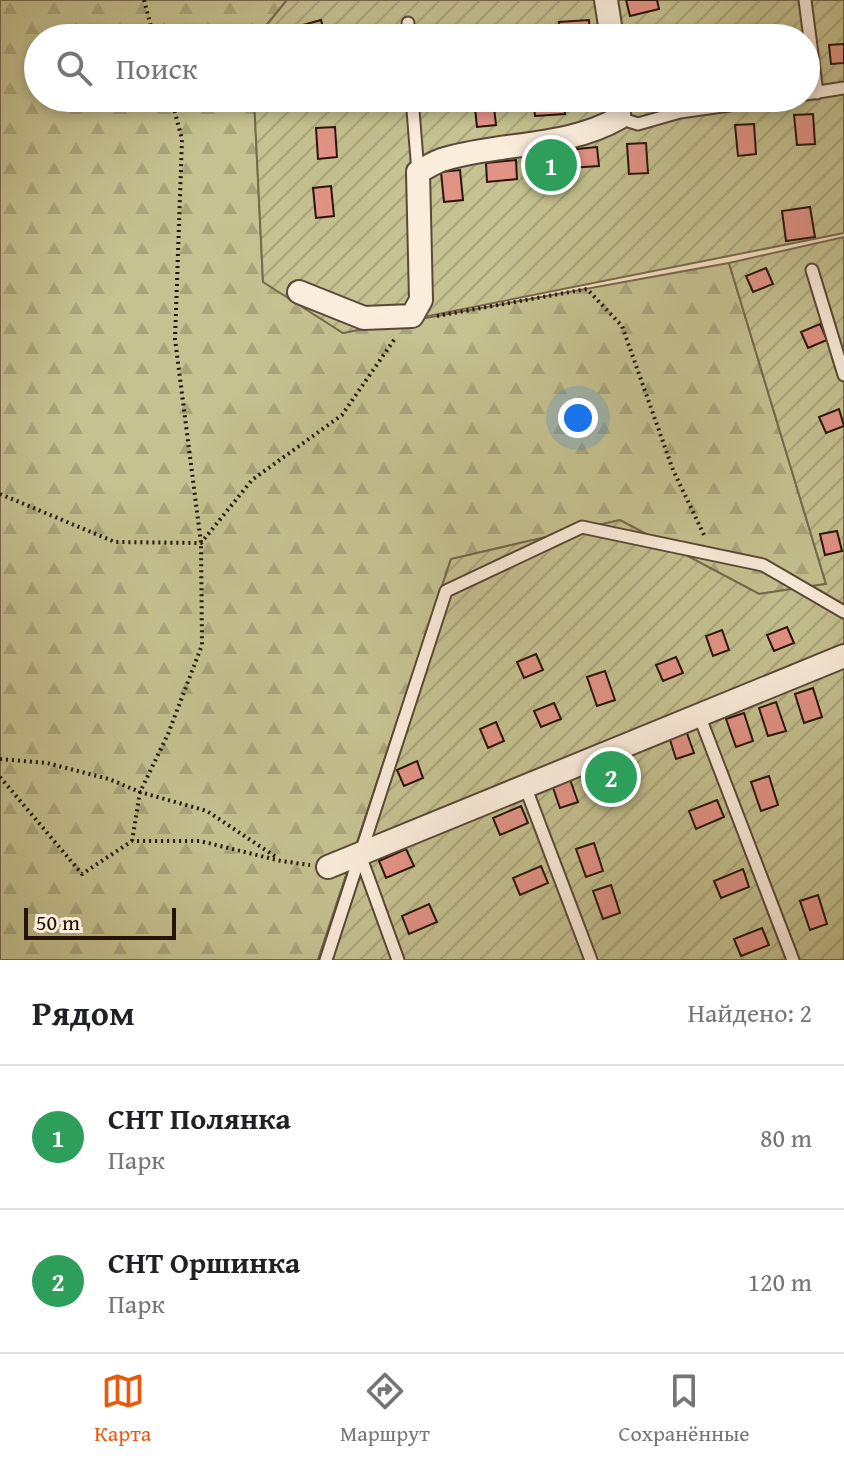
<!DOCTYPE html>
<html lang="ru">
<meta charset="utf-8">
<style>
:root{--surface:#fff;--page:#f6f6f6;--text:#202124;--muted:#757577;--line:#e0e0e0;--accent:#ea580c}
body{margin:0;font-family:"Gentium Book Plus",serif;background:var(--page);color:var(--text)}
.scale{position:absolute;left:24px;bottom:20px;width:152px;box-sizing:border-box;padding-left:8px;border:4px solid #261408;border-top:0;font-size:22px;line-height:28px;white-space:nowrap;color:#261408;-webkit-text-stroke:6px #faeddb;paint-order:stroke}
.you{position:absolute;left:578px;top:418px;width:28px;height:28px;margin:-20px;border:6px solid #fff;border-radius:50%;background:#1a73e8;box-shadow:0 0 0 12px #1a73e833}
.badge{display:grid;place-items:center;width:52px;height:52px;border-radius:50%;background:var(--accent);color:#fff;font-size:26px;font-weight:700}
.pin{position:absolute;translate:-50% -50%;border:4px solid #fff;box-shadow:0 2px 8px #0006}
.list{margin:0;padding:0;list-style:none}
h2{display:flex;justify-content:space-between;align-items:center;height:104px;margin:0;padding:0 32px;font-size:34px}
h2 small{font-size:26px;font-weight:400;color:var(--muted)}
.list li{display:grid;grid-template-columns:52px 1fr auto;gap:24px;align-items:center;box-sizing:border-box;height:144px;padding:0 32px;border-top:2px solid var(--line)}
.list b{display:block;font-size:30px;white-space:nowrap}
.list p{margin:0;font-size:26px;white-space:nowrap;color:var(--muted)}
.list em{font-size:26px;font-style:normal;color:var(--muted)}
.icon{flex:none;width:44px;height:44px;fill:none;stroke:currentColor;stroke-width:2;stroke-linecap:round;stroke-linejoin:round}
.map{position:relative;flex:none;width:844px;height:960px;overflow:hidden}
.search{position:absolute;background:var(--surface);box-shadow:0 4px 12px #0003;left:24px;right:24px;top:24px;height:88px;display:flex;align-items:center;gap:20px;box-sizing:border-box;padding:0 28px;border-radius:44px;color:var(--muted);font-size:30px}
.sheet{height:392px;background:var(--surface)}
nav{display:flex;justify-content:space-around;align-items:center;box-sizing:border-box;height:112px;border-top:2px solid var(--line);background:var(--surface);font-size:22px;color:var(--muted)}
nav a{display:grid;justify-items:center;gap:4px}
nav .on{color:var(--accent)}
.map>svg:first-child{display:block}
</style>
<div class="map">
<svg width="844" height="960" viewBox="0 0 844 960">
<defs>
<pattern id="forest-firs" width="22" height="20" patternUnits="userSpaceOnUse" patternTransform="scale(2)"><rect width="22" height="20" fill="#c5c190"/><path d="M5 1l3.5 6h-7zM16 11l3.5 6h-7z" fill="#a9a57b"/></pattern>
<pattern id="garden-furrows" width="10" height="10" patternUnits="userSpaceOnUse" patternTransform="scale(2)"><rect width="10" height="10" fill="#c5c190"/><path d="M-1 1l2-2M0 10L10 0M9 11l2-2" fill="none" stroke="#a9a57b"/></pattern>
</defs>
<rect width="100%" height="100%" fill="#f8e3c7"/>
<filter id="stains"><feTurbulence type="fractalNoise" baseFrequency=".0025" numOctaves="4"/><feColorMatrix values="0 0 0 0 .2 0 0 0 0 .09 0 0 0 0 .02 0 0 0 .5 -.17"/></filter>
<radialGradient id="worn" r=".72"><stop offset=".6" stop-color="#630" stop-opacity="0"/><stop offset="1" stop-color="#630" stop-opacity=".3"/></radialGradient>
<path fill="url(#forest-firs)" stroke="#766a4c" stroke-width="2" d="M0 0H287L256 38H38V98H254L263 281 343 333 729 263 826 584 759 594 620 520 451 559 318 960H0Z"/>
<path fill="url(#garden-furrows)" stroke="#766a4c" stroke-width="2" d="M287 0H844V233L343 333 263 282 254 98H806V38H256Z
M844 237V960H318L451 559 620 520 759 594 826 584 729 263Z"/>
<path fill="#e29386" stroke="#261408" stroke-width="2" d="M626 0H657L659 9 630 16Z
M321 20 326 38H295L292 28Z
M589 20 590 38H560L559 22Z
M844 44V63L831 64 829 45Z
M474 98H493L496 125 477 127Z
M533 98H563L565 114 535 116Z
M813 114 815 144 797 145 794 115Z
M754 124 756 154 738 156 735 125Z
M335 127 337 157 318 159 316 128Z
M646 143 648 173 629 174 627 144Z
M597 147 599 166 569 168 567 150Z
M516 160 517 179 487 182 486 163Z
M460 170 463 200 444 202 441 172Z
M331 186 334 216 316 218 313 188Z
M810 207 815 237 786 241 782 211Z
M766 268 773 284 753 292 746 276Z
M820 324 827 340 808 348 801 332Z
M839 409 844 426 826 433 819 417Z
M837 531 842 551 825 555 820 534Z
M787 627 794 643 774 651 767 635Z
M722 630 729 650 713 656 706 636Z
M536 654 543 670 524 678 517 662Z
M676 657 683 673 663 681 656 665Z
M605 671 615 700 597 706 587 677Z
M813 688 822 717 804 723 795 694Z
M776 702 786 731 768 736 759 708Z
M554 703 561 719 541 727 534 711Z
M744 713 753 741 736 747 726 719Z
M496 722 504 741 488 748 480 729Z
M684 725 694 753 676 759 667 730Z
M417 761 423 778 404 786 397 770Z
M568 774 578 802 560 808 550 779Z
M769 776 778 805 761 811 751 782Z
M717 800 724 817 696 829 689 811Z
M521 806 528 823 500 835 493 818Z
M594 843 603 871 586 877 576 849Z
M406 849 414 866 386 878 379 861Z
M541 866 548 883 520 895 513 878Z
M743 869 749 887 721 898 714 881Z
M611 885 620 913 603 919 593 891Z
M818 895 827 924 810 930 800 901Z
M429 904 437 922 409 934 402 916Z
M762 928 769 945 741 956 734 939Z"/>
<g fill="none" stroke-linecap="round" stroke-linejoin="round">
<defs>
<path id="service" d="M805 0 817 93
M408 23V38
M806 94 844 88
M412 98 418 172
M619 118 638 124 680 112 780 98
M812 270 844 375
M699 715 793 960
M525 786 591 960
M360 855 398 960
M326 960 446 591 582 527 763 565 844 612"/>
<path id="minor" d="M606 0 612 38
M299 292 364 318 412 316 421 300 418 172C426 168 436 161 445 159 502 142 567 148 619 118V98
M328 867 844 656"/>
</defs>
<use href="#service" stroke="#5a4838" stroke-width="15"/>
<use href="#minor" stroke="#5a4838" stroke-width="26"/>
<path stroke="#261408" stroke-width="4" stroke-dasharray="2 4" stroke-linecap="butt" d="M144 0 154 38
M437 316 587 289 622 326 673 470 705 537
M0 494 115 542 201 543 252 480 342 415 396 337
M0 759 47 763 109 779 140 792 207 811 276 857
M0 777 82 874 132 841H200L281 861 310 865
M132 841 140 792 168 734 202 645 201 543 175 339 182 139 171 98"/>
<use href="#service" stroke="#faeddb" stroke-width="11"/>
<use href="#minor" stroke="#faeddb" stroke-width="22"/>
</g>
<rect width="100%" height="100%" filter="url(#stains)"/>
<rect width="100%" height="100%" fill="url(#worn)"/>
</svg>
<div class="scale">50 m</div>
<div class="you"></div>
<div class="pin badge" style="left:551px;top:165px;background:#2e9e5b">1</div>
<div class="pin badge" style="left:611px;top:777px;background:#2e9e5b">2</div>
<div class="search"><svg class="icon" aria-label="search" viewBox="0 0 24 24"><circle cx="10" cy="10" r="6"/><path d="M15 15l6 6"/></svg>Поиск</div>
</div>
<section class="sheet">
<h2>Рядом<small>Найдено: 2</small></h2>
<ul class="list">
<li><span class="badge" style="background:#2e9e5b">1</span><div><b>СНТ Полянка</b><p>Парк</p></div><em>80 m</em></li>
<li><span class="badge" style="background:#2e9e5b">2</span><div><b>СНТ Оршинка</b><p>Парк</p></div><em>120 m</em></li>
</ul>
</section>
<nav>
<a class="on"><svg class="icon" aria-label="map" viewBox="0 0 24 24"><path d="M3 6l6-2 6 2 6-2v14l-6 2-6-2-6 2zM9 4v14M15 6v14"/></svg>Карта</a>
<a><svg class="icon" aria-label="directions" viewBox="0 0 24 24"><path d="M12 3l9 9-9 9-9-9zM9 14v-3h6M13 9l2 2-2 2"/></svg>Маршрут</a>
<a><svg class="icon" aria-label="saved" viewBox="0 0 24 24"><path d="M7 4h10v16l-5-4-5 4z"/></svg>Сохранённые</a>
</nav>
